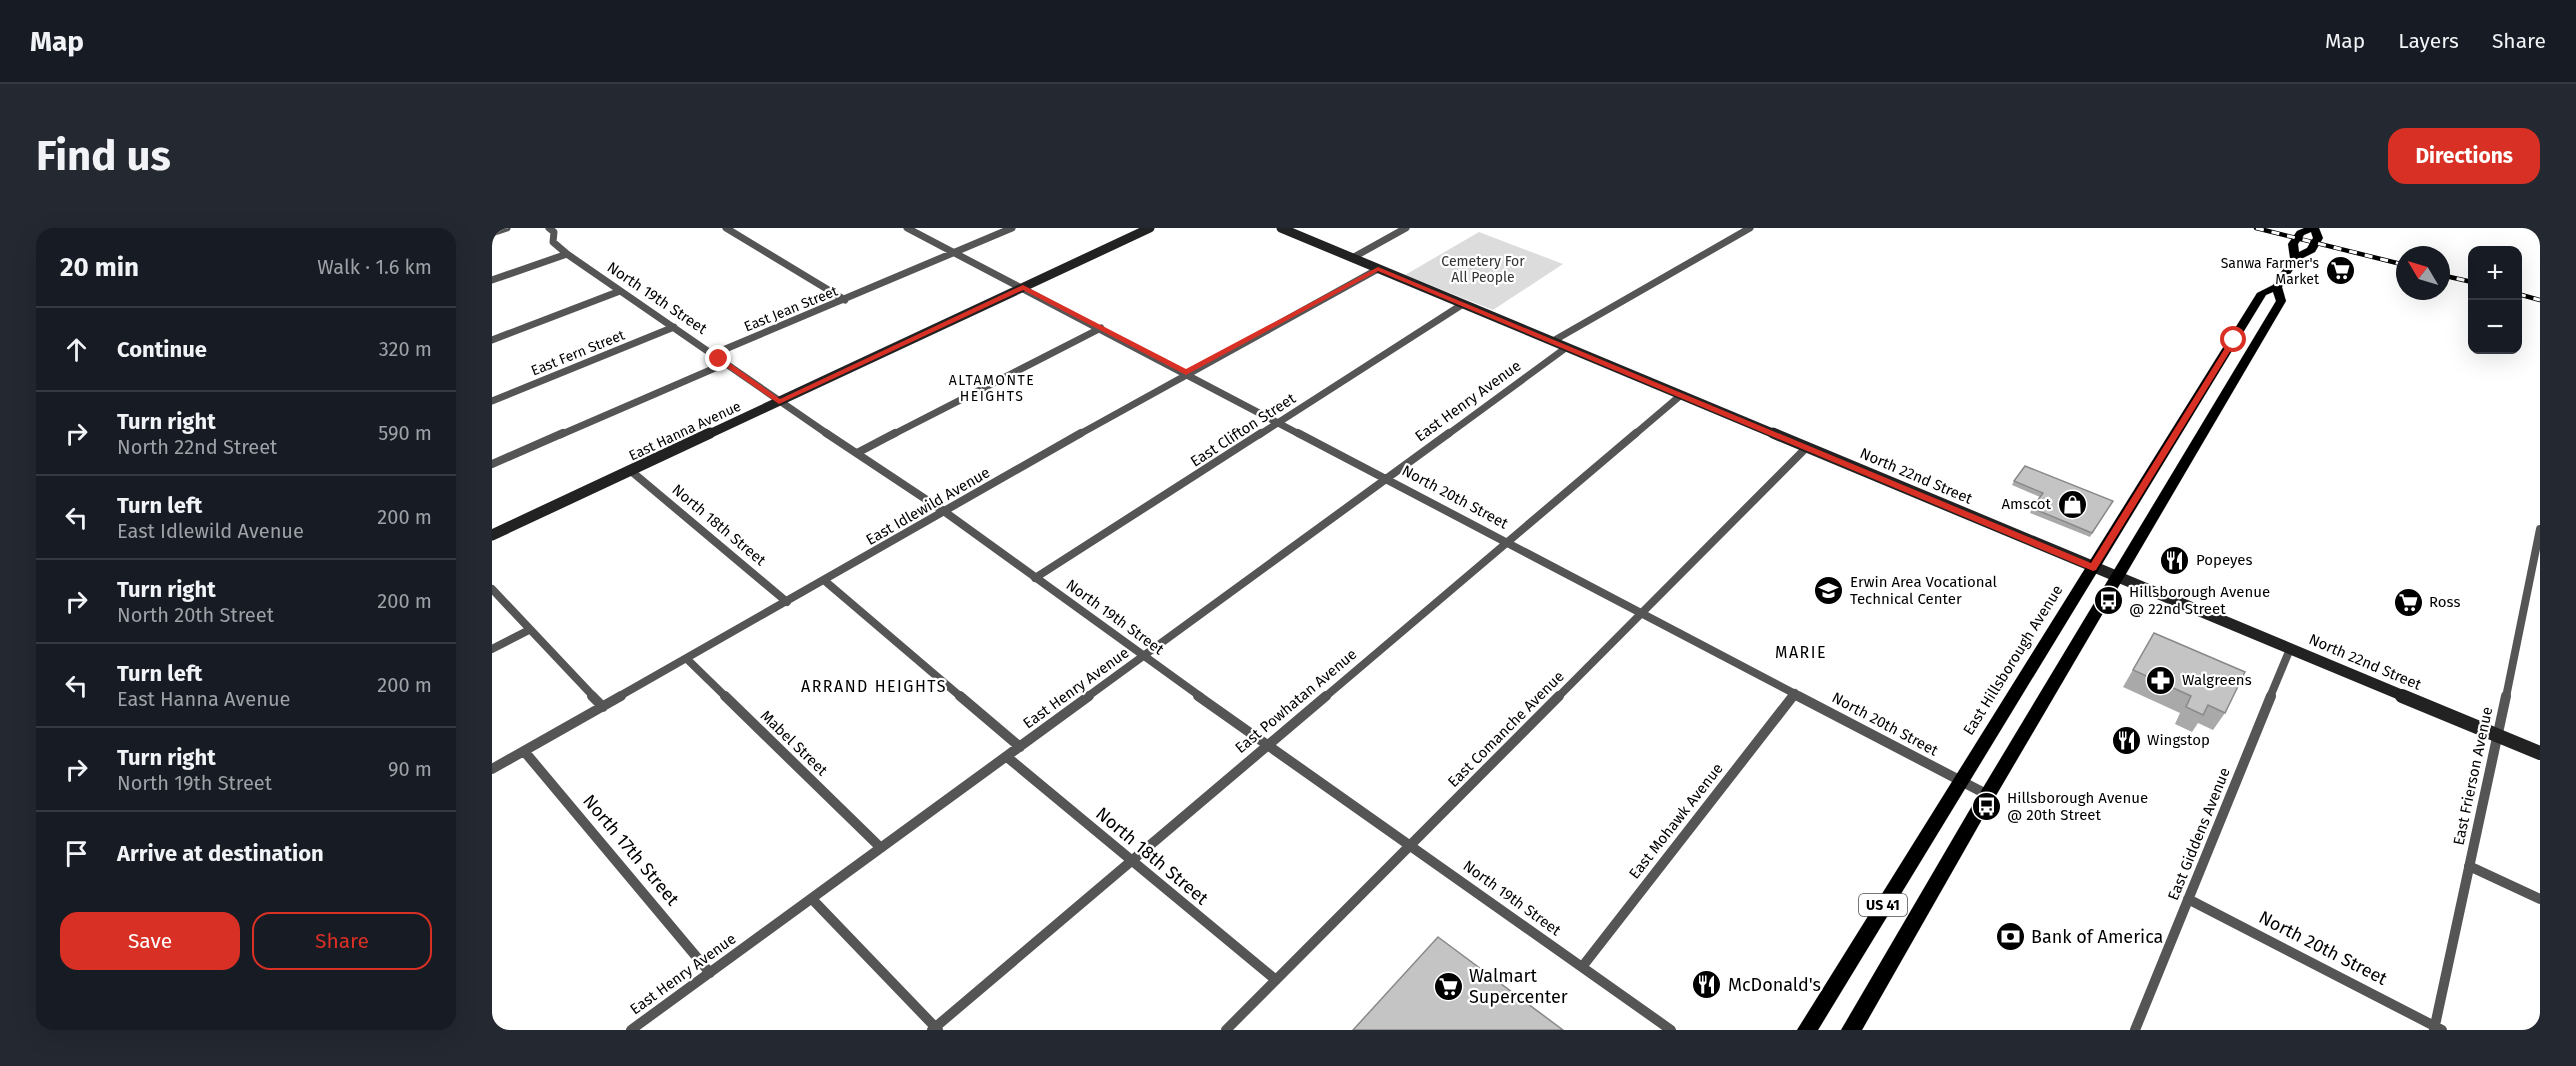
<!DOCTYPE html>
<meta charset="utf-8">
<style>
:root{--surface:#171b24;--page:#242831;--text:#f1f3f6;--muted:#9ea1a6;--line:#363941;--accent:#d93025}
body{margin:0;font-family:"Fira Sans",sans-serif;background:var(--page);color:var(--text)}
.controls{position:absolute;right:18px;top:18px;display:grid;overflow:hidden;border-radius:12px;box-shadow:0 6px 24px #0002}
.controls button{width:54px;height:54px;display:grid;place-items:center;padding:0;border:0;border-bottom:2px solid var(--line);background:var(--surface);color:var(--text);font:30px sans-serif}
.compass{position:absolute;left:1904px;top:18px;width:54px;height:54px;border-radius:50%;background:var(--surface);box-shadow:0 6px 24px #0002;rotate:308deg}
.stop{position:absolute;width:18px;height:18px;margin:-14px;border:4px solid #d93025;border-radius:50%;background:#fff}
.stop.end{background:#d93025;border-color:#fff;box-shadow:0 2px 6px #0008}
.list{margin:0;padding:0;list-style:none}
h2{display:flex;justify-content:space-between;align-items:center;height:78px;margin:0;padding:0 24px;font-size:26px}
h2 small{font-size:20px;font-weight:400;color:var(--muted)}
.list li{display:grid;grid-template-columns:39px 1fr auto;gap:18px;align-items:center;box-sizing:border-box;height:84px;padding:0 24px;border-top:2px solid var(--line)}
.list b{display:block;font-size:22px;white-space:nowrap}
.list p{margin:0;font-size:20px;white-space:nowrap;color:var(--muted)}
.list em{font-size:20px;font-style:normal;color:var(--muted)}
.actions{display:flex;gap:12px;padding:18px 24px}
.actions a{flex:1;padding:14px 0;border:2px solid var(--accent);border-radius:18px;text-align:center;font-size:21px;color:var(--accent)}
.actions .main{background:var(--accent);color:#fff}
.icon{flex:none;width:33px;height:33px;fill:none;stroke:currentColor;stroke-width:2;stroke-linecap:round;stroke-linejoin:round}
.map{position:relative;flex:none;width:2048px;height:802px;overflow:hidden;border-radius:18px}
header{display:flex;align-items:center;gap:36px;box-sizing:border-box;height:84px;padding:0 30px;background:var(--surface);border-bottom:2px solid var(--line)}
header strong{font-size:28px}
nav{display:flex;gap:33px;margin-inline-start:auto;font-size:21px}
.intro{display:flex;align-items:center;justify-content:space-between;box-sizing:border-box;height:144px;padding:0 36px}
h1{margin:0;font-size:42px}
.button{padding:15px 27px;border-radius:18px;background:var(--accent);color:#fff;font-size:21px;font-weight:700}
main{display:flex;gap:36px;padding:0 36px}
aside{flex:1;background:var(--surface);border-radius:18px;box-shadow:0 6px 24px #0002}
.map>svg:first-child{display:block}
</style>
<header>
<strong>Map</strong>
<nav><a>Map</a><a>Layers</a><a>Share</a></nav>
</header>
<div class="intro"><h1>Find us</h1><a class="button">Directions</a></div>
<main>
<aside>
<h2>20 min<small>Walk · 1.6 km</small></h2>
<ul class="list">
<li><svg class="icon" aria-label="ahead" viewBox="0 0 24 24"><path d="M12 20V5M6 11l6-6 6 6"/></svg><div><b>Continue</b></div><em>320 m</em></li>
<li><svg class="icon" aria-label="right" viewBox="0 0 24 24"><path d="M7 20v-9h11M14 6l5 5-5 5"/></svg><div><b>Turn right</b><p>North 22nd Street</p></div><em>590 m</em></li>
<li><svg class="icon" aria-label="left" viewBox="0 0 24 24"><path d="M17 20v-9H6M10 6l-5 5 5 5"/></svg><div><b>Turn left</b><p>East Idlewild Avenue</p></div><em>200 m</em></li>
<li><svg class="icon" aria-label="right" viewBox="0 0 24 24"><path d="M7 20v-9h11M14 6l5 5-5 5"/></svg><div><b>Turn right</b><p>North 20th Street</p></div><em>200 m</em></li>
<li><svg class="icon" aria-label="left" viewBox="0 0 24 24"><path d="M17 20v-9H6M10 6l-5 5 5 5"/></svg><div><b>Turn left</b><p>East Hanna Avenue</p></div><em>200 m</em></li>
<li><svg class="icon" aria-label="right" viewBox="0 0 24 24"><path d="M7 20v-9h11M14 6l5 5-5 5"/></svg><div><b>Turn right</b><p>North 19th Street</p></div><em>90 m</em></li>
<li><svg class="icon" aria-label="arrive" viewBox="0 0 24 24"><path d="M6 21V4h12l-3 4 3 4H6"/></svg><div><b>Arrive at destination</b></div></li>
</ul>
<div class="actions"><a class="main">Save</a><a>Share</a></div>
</aside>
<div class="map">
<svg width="2048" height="802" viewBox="0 0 2048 802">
<rect width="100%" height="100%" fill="#fff"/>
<path fill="#dcdcdc" d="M987 4 1071 36 1001 82 913 47Z"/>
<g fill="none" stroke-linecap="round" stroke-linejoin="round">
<defs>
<path id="primary" d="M1812 0H1827L1831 10 1823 24 1807 32 1790 59 1794 73 1492 588 1370 802H1349L1480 578 1784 73 1781 64 1774 67 1326 802H1305L1765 65 1781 57 1798 30 1796 16 1805 3ZM1819 4 1821 10 1815 20 1807 24 1806 16 1812 7Z"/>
</defs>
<use href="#primary" stroke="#dbdbdb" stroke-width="1"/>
<path stroke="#555" stroke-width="7" d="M57 0 62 4 61 14 75 26 337 207
M234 0 353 72
M415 0 809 207
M0 5 15 0
M860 30 914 0
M0 52 75 26
M0 112 128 63
M1061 113 1258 0
M0 173 182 99
M68 207 223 140 226 138 228 124 231 122 520 0
M400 207 609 100
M586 207 886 41
M767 207 971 76
M955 207 1075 119
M1142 207 1189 167"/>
<path stroke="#555" stroke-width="8" d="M334 205 453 284 709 469
M806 205 1309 469
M365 225 403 205
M0 236 71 205
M139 243 295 374
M543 350 769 205
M333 353 469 469
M0 361 102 469
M0 421 37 402
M195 431 234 469
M126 469 589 205
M595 469 957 205
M833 469 1144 205
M1066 469 1314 220
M1300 469 1303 465
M1778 469 1798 421
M2014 469 2048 301"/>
<path stroke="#555" stroke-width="10" d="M100 468 111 479
M233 468 389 620
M468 468 528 519
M706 468 1179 802
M1306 468 1496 567
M32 523 218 745
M515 529 784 752
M0 541 129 468
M1977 638 2048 671
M320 671 446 802
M1696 671 1950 802
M1090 739 1301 468
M139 802 597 468
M440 802 834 468
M734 802 1067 468
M1643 802 1779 468
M1942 802 2014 468"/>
<path stroke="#222" stroke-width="9" d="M789 0 1285 207
M215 207 658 0"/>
<path stroke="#222" stroke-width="11" d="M1281 205 1914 469
M0 307 218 205"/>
<path stroke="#222" stroke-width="14" d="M1910 468 2048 525"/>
<use href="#primary" fill="#000" fill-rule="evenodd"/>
<defs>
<path id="rail" d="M1764 0 1913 37
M1949 47 1980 54
M2026 66 2048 72"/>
</defs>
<use href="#rail" stroke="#000" stroke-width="4.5"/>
<use href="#rail" stroke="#fff" stroke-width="3" stroke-dasharray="8" stroke-linecap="butt"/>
</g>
<path fill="#a9a9a9" d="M1522 253 1621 273 1598 309 1538 285 1540 280 1548 269 1520 257Z
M1662 405 1733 485 1721 502 1706 495 1700 504 1683 496 1688 485 1631 459Z"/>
<path fill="#c4c4c4" stroke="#898989" stroke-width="1.5" d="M1533 238 1621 273 1600 305 1540 280 1551 265 1522 253Z
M1662 405 1753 444 1733 485 1716 477 1711 487 1694 479 1699 468 1641 442Z
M946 709 1071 802H861Z"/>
<path fill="#d93025" d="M886 39 1599 335 1738 112 1742 110 1745 112 1604 342 1601 343 886 43 694 147 531 62 287 176 223 131 229 129 288 171 531 57 694 141Z"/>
<defs>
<symbol id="supermarket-disc" viewBox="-11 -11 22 22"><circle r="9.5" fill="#000" stroke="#fff"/><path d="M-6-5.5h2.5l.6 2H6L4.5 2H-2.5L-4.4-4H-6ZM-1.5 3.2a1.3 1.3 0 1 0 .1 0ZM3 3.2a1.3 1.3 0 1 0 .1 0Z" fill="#fff"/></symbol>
<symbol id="shop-disc" viewBox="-11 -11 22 22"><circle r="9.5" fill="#000" stroke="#fff"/><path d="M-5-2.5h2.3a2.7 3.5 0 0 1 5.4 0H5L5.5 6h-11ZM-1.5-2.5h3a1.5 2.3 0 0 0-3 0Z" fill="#fff"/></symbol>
<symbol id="restaurant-disc" viewBox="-11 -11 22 22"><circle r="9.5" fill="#000" stroke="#fff"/><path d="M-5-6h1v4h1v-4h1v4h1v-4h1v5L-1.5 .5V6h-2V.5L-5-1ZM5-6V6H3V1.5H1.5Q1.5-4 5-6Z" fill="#fff"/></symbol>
<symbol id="school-disc" viewBox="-11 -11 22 22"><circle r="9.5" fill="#000" stroke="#fff"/><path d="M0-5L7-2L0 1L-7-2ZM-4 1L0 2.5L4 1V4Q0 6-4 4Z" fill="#fff"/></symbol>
<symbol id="bus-disc" viewBox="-11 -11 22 22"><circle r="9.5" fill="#000" stroke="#fff"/><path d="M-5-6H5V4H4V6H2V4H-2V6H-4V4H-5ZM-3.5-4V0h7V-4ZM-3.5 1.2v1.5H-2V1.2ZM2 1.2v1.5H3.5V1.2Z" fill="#fff"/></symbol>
<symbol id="pharmacy-disc" viewBox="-11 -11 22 22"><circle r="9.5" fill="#000" stroke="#fff"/><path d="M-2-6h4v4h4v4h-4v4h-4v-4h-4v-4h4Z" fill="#fff"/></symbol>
<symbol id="bank-disc" viewBox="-11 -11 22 22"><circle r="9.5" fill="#000" stroke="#fff"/><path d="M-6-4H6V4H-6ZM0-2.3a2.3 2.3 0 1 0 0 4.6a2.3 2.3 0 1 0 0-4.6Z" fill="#fff"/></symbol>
</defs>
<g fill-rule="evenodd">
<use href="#supermarket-disc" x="1832" y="26" width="33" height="33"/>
<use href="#shop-disc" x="1564" y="260" width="33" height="33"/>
<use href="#restaurant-disc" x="1666" y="316" width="33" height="33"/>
<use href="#school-disc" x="1320" y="346" width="33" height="33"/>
<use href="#bus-disc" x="1600" y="356" width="33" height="33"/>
<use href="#supermarket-disc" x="1900" y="358" width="33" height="33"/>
<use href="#pharmacy-disc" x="1652" y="436" width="33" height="33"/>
<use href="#restaurant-disc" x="1618" y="496" width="33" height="33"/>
<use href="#bus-disc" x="1478" y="562" width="33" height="33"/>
<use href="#bank-disc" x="1502" y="692" width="33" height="33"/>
<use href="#restaurant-disc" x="1198" y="740" width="33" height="33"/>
<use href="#supermarket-disc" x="940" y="742" width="33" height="33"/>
</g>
<g text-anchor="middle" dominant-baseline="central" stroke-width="4.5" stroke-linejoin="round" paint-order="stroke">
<g font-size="14" fill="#333" stroke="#fff">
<text x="991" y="33">Cemetery For<tspan x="991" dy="16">All People</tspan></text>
</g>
<g font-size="14" fill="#000" stroke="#fff" text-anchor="end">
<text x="1827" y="35">Sanwa Farmer's<tspan x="1827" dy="16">Market</tspan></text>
</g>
<g font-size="14" fill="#000" stroke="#fff">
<text transform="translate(299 81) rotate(-22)">East Jean Street</text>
<text transform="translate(86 125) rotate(-22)">East Fern Street</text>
<text transform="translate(193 203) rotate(-25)">East Hanna Avenue</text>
</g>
<g font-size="14" letter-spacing="1.5" fill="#000" stroke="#fff">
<text x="500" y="152">ALTAMONTE<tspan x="500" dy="16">HEIGHTS</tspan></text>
</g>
<rect fill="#fff" stroke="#4c4c4c" stroke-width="1.5" x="1367" y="666" width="48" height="22" rx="4.5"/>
<g font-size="14" font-weight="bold" fill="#000">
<text x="1391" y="677">US 41</text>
</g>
<g font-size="15" fill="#000" stroke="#fff">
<text transform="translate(165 70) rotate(34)">North 19th Street</text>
<text transform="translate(976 173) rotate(-36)">East Henry Avenue</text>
<text transform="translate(751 202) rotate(-33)">East Clifton Street</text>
<text transform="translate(1424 248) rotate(23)">North 22nd Street</text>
<text transform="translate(963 269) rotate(28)">North 20th Street</text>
<text transform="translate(436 278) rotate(-30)">East Idlewild Avenue</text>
<text transform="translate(227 297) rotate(40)">North 18th Street</text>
<text transform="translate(623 389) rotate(36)">North 19th Street</text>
<text transform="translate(1521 432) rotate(-58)">East Hillsborough Avenue</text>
<text transform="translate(1873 434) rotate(23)">North 22nd Street</text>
<text transform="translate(584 460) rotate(-36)">East Henry Avenue</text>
<text transform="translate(804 473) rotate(-40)">East Powhatan Avenue</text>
<text transform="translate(1393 496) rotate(28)">North 20th Street</text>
<text transform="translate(1014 501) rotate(-45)">East Comanche Avenue</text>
<text transform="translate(302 515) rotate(44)">Mabel Street</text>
<text transform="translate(1981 548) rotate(-78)">East Frierson Avenue</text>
<text transform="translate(1184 593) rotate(-52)">East Mohawk Avenue</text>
<text transform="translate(1707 606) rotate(-68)">East Giddens Avenue</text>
<text transform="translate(1020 670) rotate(36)">North 19th Street</text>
<text transform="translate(191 746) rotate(-36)">East Henry Avenue</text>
</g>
<g font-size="15" fill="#000" stroke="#fff" text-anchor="start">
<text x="1559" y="276" text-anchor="end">Amscot</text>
<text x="1704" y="332">Popeyes</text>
<text x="1358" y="354">Erwin Area Vocational<tspan x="1358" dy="17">Technical Center</tspan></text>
<text x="1637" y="364">Hillsborough Avenue<tspan x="1637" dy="17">@ 22nd Street</tspan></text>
<text x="1937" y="374">Ross</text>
<text x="1690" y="452">Walgreens</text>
<text x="1655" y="512">Wingstop</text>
<text x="1515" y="570">Hillsborough Avenue<tspan x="1515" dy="17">@ 20th Street</tspan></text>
</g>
<g font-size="16" letter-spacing="1.5" fill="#000" stroke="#fff">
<text x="1309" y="424">MARIE</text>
<text x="382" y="458">ARRAND HEIGHTS</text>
</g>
<g font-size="18" fill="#000" stroke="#fff">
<text transform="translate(139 622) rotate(50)">North 17th Street</text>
<text transform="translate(660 628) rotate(40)">North 18th Street</text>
<text transform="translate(1831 720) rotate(27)">North 20th Street</text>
</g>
<g font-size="18" fill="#000" stroke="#fff" text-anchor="start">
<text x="1539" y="709">Bank of America</text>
<text x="977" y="748">Walmart<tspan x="977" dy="21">Supercenter</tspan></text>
<text x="1236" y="757">McDonald's</text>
</g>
</g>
</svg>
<div class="controls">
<button>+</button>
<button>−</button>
</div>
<svg class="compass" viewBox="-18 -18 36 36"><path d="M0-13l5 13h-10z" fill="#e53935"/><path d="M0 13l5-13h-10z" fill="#9ea1a6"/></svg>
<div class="stop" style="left:1742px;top:112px"></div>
<div class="stop end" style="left:227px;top:131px"></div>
</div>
</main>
